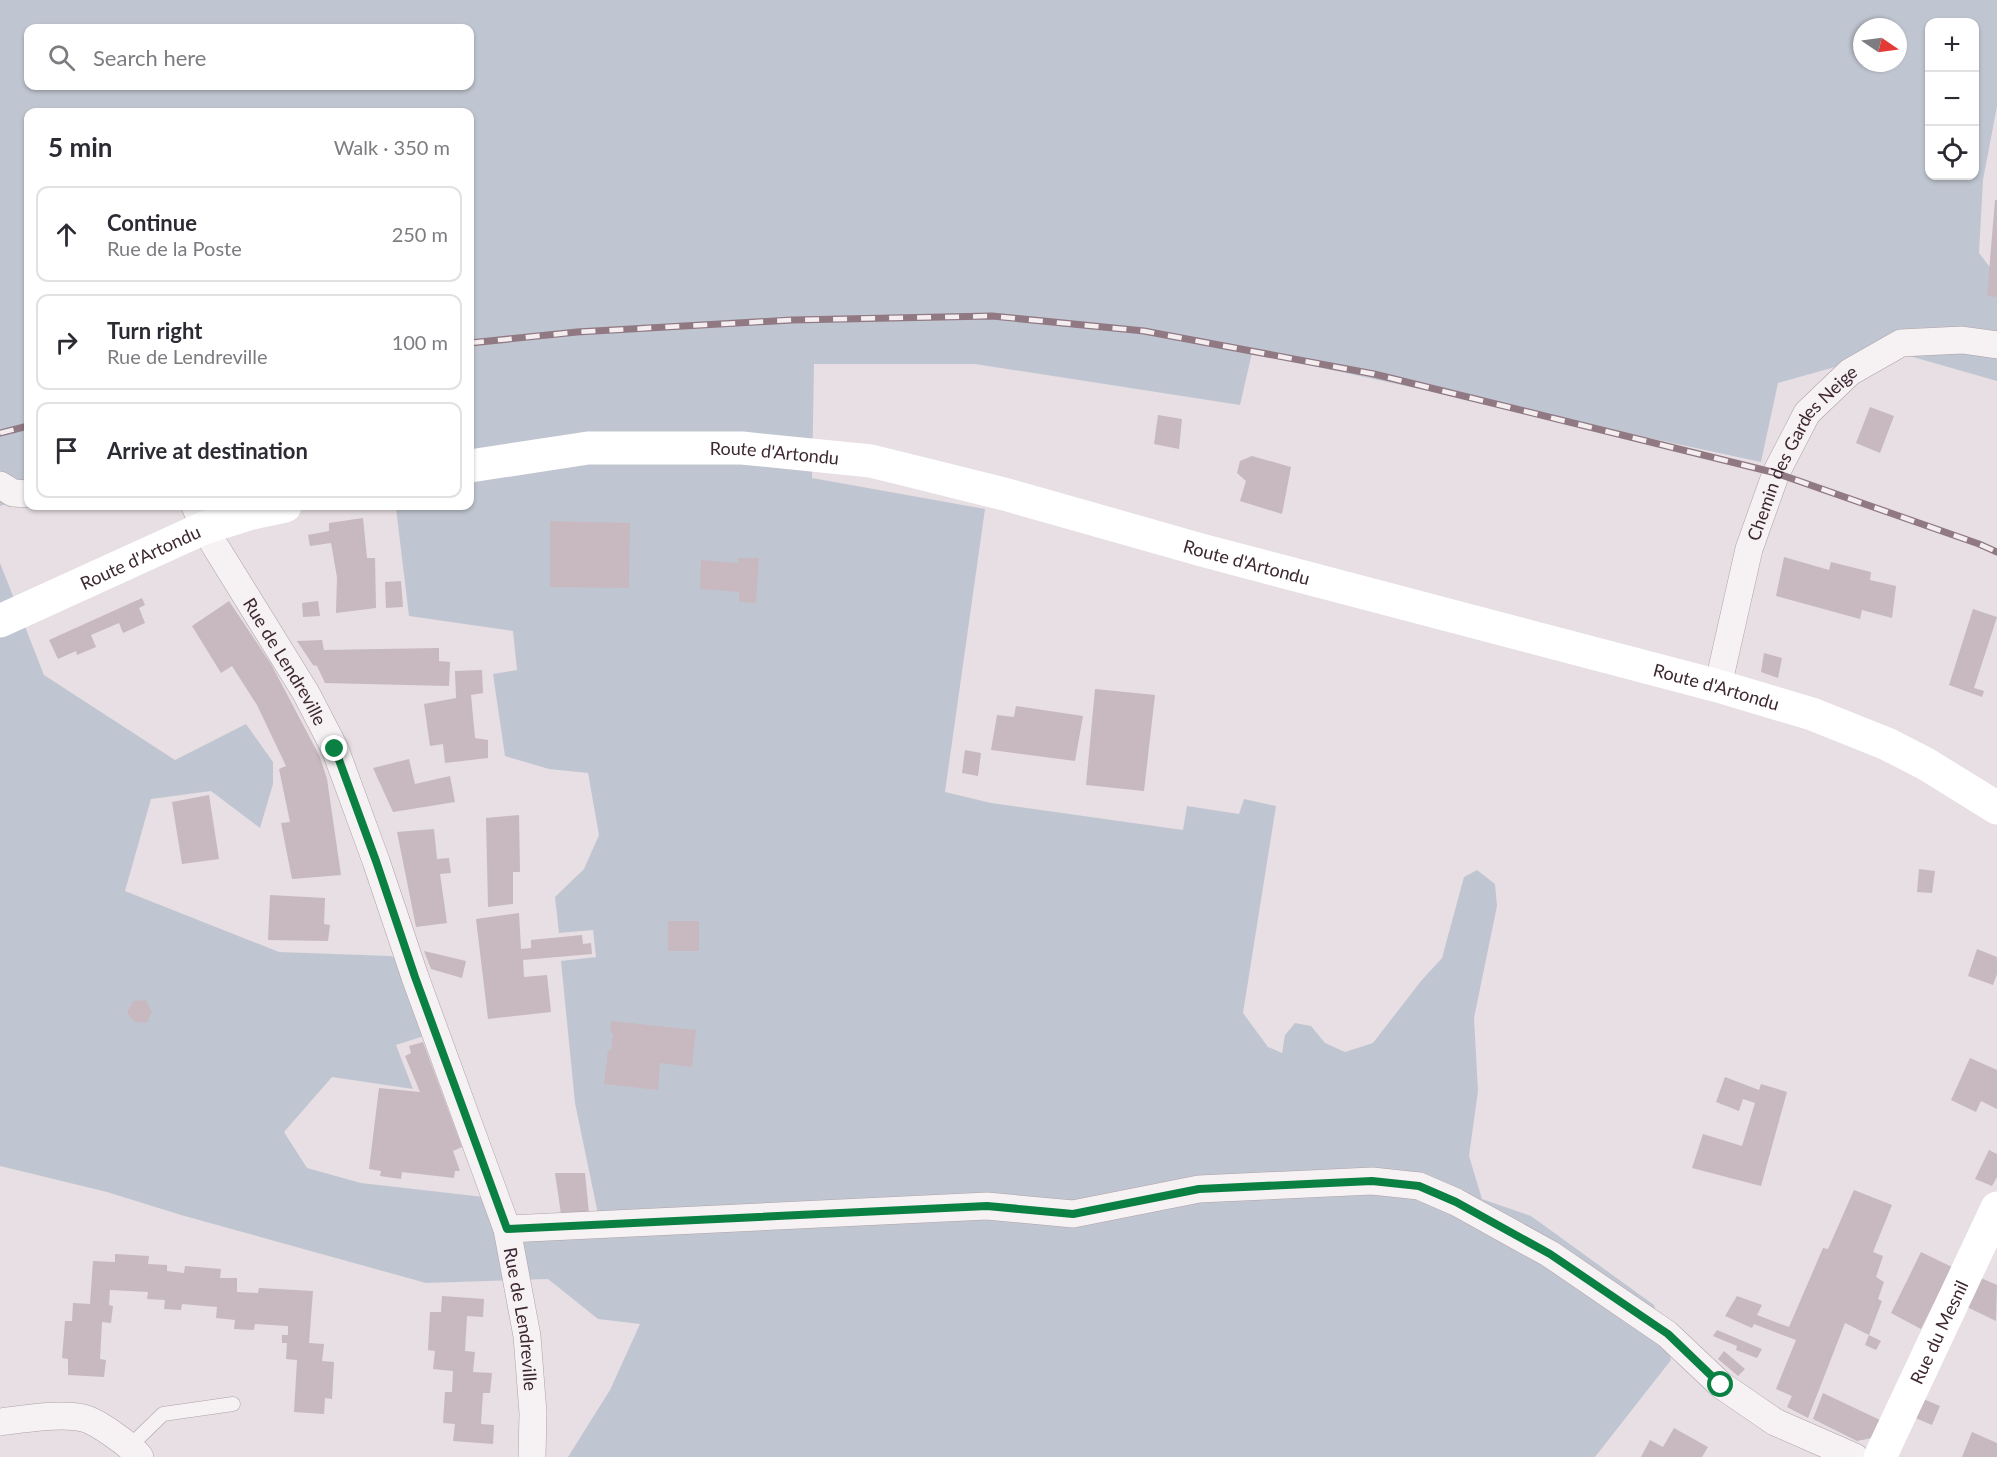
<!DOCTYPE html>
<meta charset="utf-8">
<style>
:root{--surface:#fff;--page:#f7f7f7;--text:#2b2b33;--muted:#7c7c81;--line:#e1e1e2}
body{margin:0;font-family:Lato,sans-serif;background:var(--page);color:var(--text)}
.controls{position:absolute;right:18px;top:18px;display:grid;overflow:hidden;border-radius:12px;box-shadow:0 2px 4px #0004}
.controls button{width:54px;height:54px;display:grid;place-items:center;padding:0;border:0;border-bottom:2px solid var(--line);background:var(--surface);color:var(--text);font:30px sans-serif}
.compass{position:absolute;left:1853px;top:18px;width:54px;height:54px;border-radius:50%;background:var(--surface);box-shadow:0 2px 4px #0004;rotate:103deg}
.stop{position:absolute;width:18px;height:18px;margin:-14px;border:4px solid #0b8043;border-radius:50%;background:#fff}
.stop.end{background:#0b8043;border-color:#fff;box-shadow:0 2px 6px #0008}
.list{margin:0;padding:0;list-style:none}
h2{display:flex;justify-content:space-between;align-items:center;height:78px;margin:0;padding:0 24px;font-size:26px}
h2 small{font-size:20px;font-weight:400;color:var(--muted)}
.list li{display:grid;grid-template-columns:39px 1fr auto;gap:18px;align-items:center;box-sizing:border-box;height:96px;margin:0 12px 12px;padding:0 12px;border:2px solid var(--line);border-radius:12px}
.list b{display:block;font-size:22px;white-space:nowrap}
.list p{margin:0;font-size:20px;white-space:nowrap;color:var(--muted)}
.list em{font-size:20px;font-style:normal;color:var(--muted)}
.icon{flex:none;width:33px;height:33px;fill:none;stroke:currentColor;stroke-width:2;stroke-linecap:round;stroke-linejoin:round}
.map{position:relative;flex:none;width:1997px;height:1457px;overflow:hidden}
.search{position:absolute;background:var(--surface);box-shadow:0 2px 4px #0004;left:24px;top:24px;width:450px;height:66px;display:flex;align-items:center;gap:15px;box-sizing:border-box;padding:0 21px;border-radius:12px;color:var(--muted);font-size:22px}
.panel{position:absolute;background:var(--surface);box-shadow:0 2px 4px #0004;left:24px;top:108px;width:450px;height:402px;border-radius:12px}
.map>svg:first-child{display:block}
</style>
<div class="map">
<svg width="1997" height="1457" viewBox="0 0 1997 1457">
<rect width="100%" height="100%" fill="#e7dfe3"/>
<path fill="#c0c6d1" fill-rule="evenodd" d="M0 0H1997V106L1983 180 1979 253 1992 270 1997 288V381L1892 351 1778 383 1761 462 1252 353 1240 405 975 364H814L812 478 985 509 945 792 991 803 1183 830 1187 806 1239 814 1244 799 1276 806 1243 1013 1268 1047 1282 1053 1285 1035 1295 1023 1311 1026 1325 1043 1345 1052 1373 1043 1421 981 1442 958 1464 877 1477 870 1495 884 1497 906 1474 1018 1478 1091 1469 1156 1482 1199 1531 1216 1654 1305 1671 1360 1595 1457H568L610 1390 640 1324 598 1319 548 1279 426 1283 181 1215 107 1192 0 1166V563L44 675 175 760 246 724 273 762V784L260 828 211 791 151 799 125 891 279 952 391 956 421 973 424 1036 396 1045 413 1089 332 1077 284 1132 307 1168 361 1183 510 1200 512 1225 599 1219 575 1103 561 961 596 957 593 930 559 933 555 897 584 869 599 835 588 773 549 769 505 756 493 674 517 670 513 631 409 616 396 508 409 506H470V112H28V497L0 506ZM1930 22H1974V176H1930ZM1862 27H1898V63H1862ZM28 28H470V86H28Z"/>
<path fill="#c7b9bf" d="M1995 200H1997V297L1987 296Z
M1870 407 1894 416 1880 453 1856 443Z
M1158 415 1182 419 1179 449 1154 444Z
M1252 456 1291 467 1282 514 1240 501 1246 481 1237 473 1240 461Z
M363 518 367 558H375L376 608 336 613 337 577 331 543 310 546 308 535 329 531V523Z
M550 521 630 523 629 588 550 587Z
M1784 557 1829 570 1831 562 1871 572 1870 580 1896 586 1892 618 1862 610 1860 619 1776 596Z
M738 558H759L756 603 739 602V592L700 589 701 560 738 563Z
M401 581 403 607 386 608 385 582Z
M142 598 145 605 139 608 145 623 123 633 119 623 91 635 96 647 77 655 76 651 58 659 49 640Z
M229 601 271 664 320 757 327 779 341 875 292 879 281 823 290 822 279 769 286 766 257 705 232 666 221 673 192 626Z
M318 601 320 616 303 617 302 603Z
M1973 609 1997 617 1974 688 1984 691 1982 697 1949 685Z
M322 640 324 650 439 648V661L450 662 449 686 325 683 317 666 313 665 297 641Z
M1764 653 1782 658 1778 678 1761 672Z
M482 670 483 693 471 695 475 738 488 740V758L445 763 443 744 430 746 424 704 456 698 455 671Z
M1095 689 1155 695 1144 791 1086 785Z
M1016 706 1083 716 1075 761 991 750 997 715 1014 717Z
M965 750 981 753 978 776 962 773Z
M409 759 415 784 450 776 455 802 393 812 373 768Z
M209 795 219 859 182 864 172 802Z
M519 815 520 872H513V904L488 907 486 818Z
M434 829 437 859 449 858 451 873 440 874 447 923 416 927 397 832Z
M1919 869 1935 871 1932 893 1917 892Z
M270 895 325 898 324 924 330 925 328 941 268 940Z
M519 913 521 949 531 948V940L582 935 583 944 591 943 592 954 523 960 524 977 547 975 551 1012 488 1019 476 919Z
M668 921H699V951H668Z
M1977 949 1997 957V974L1993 985 1968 976Z
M424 951 466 961 462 978 431 969Z
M146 1000 152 1012 147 1023 134 1022 127 1013 133 1001Z
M611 1021 696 1030 692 1067 660 1063 658 1090 604 1084 608 1050H611L613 1033H610Z
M423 1042 462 1147 453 1151 460 1171H455L454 1178 402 1172 401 1179 380 1176 381 1171 369 1169 379 1088 420 1092 405 1056 411 1053 409 1046Z
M1970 1058 1997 1070V1109L1981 1101 1976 1112 1951 1100Z
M1725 1077 1759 1090 1761 1084 1787 1092 1761 1186 1692 1168 1703 1134 1742 1146 1755 1103 1743 1099 1739 1111 1716 1102Z
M1989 1150 1997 1154V1177L1992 1186 1975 1179Z
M555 1173H585L589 1213 561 1214Z
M1854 1190 1892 1205 1873 1252 1883 1256 1876 1277 1884 1282 1878 1299 1882 1301 1869 1335 1845 1323 1808 1418 1787 1407 1792 1396 1776 1389 1796 1340 1754 1324 1752 1328 1725 1316 1737 1296 1762 1305 1757 1315 1789 1327 1823 1248 1828 1249Z
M1921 1252 1952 1267 1921 1329 1891 1313Z
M115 1254 149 1256 148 1264 167 1265V1271L184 1273 185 1266 221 1269 220 1278H237V1292L258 1293 259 1288 313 1291 309 1343 324 1344 322 1361 334 1362 332 1399 325 1398 324 1414 294 1412 297 1360 286 1359 287 1343H282V1335H288V1326L255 1324 254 1330 234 1329 235 1320 216 1318 217 1307 182 1304 181 1310 164 1309 165 1300 147 1299 148 1292 110 1290 109 1305 113 1306 111 1323 102 1322 100 1359 106 1360 104 1377 68 1375V1359L62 1358 65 1321H72L73 1303 90 1304 93 1261 115 1262Z
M1981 1278 1997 1285 1996 1321 1967 1307Z
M442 1296 484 1299 483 1317 467 1316 465 1351 475 1352 473 1372 492 1373 490 1393H483L481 1424 494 1425 493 1444 453 1441 455 1424 443 1423 445 1392H452L453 1371 433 1369 435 1351 428 1350 430 1312H441Z
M1717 1330 1762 1349 1757 1358 1736 1350 1737 1346 1713 1336Z
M1869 1335 1881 1341 1876 1350 1865 1345Z
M1724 1351 1745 1369 1738 1376 1718 1359Z
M1823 1393 1880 1420 1872 1438 1857 1441 1813 1419Z
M1921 1398 1940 1406 1932 1425 1913 1417Z
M1674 1428 1708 1447 1702 1457H1641L1650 1440 1663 1447Z
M1972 1432 1997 1443V1457H1962Z"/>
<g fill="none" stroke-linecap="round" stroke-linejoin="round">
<defs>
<path id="lane" d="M130 1446 163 1414 233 1404"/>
<g id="street">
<path d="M0 485 13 493 28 494"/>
<path id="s1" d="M195 506 204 528 306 693 335 749 376 861 415 977 507 1229 527 1336 533 1413 532 1457"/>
<path id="s2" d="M1718 686 1749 549 1776 473 1807 413 1850 372 1901 343 1962 340 1997 345"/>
<path d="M507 1229 987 1206 1073 1214 1199 1189 1372 1181 1419 1186 1456 1202 1550 1254 1667 1334 1721 1385 1775 1422 1855 1457"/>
<path d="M0 1422C24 1419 60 1413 83 1418 97 1421 131 1446 140 1457"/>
</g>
</defs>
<use href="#lane" stroke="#aea1a7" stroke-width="15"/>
<use href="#street" stroke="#aea1a7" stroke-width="28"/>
<use href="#lane" stroke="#f6f1f3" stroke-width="14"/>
<use href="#street" stroke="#f6f1f3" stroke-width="27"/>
<g stroke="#fff" stroke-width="33">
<path id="s3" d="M470 466 588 448H742L871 461 1004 494 1205 551 1718 686 1812 714 1887 744 1926 764 1997 808"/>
<path id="s4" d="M0 621 204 528 252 513 285 506"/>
<path id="s5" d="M1880 1457 1997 1208"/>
</g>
<defs>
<path id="rail" d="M470 343 577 332 792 320 992 316 1144 331 1374 374 1776 473 1979 544 1997 552
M0 433 28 426"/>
</defs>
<use href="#rail" stroke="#907983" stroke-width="7"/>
<use href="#rail" stroke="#f5eef1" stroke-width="4.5" stroke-dasharray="14" stroke-linecap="butt"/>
</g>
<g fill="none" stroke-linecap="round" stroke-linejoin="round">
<path stroke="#0b8043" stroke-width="8" d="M335 749 376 861 415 977 507 1229 987 1206 1073 1214 1199 1189 1372 1181 1419 1186 1456 1202 1550 1254 1668 1334 1721 1385"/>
</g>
<g text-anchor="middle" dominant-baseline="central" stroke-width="6" stroke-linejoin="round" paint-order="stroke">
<g font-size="18" fill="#3e2832" stroke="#f5eef1">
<text stroke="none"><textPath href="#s3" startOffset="306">Route d'Artondu</textPath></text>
<text stroke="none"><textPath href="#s2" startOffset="252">Chemin des Gardes Neige</textPath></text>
<text stroke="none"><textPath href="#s4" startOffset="154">Route d'Artondu</textPath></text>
<text stroke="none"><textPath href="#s3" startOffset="792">Route d'Artondu</textPath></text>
<text stroke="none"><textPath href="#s1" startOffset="180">Rue de Lendreville</textPath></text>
<text stroke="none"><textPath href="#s3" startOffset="1278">Route d'Artondu</textPath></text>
<text stroke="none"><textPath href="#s1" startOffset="882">Rue de Lendreville</textPath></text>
<text stroke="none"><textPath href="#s5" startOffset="138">Rue du Mesnil</textPath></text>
</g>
</g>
</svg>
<div class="controls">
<button>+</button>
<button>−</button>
<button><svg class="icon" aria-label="locate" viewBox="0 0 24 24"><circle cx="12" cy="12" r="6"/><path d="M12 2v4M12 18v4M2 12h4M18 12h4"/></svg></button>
</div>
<svg class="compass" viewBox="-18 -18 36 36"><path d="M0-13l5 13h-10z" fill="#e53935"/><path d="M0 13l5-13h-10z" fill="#7c7c81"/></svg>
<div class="stop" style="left:1721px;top:1385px"></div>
<div class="stop end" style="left:335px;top:749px"></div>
<div class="search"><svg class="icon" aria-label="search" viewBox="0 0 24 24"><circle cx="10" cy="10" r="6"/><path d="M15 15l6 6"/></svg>Search here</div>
<section class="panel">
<h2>5 min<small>Walk · 350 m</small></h2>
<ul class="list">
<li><svg class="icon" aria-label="ahead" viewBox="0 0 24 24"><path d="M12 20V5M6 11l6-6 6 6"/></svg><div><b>Continue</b><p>Rue de la Poste</p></div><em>250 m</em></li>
<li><svg class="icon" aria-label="right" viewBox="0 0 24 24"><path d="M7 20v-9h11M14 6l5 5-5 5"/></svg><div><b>Turn right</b><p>Rue de Lendreville</p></div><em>100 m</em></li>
<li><svg class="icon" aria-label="arrive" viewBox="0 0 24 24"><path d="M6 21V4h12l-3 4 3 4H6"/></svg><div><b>Arrive at destination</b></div></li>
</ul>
</section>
</div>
